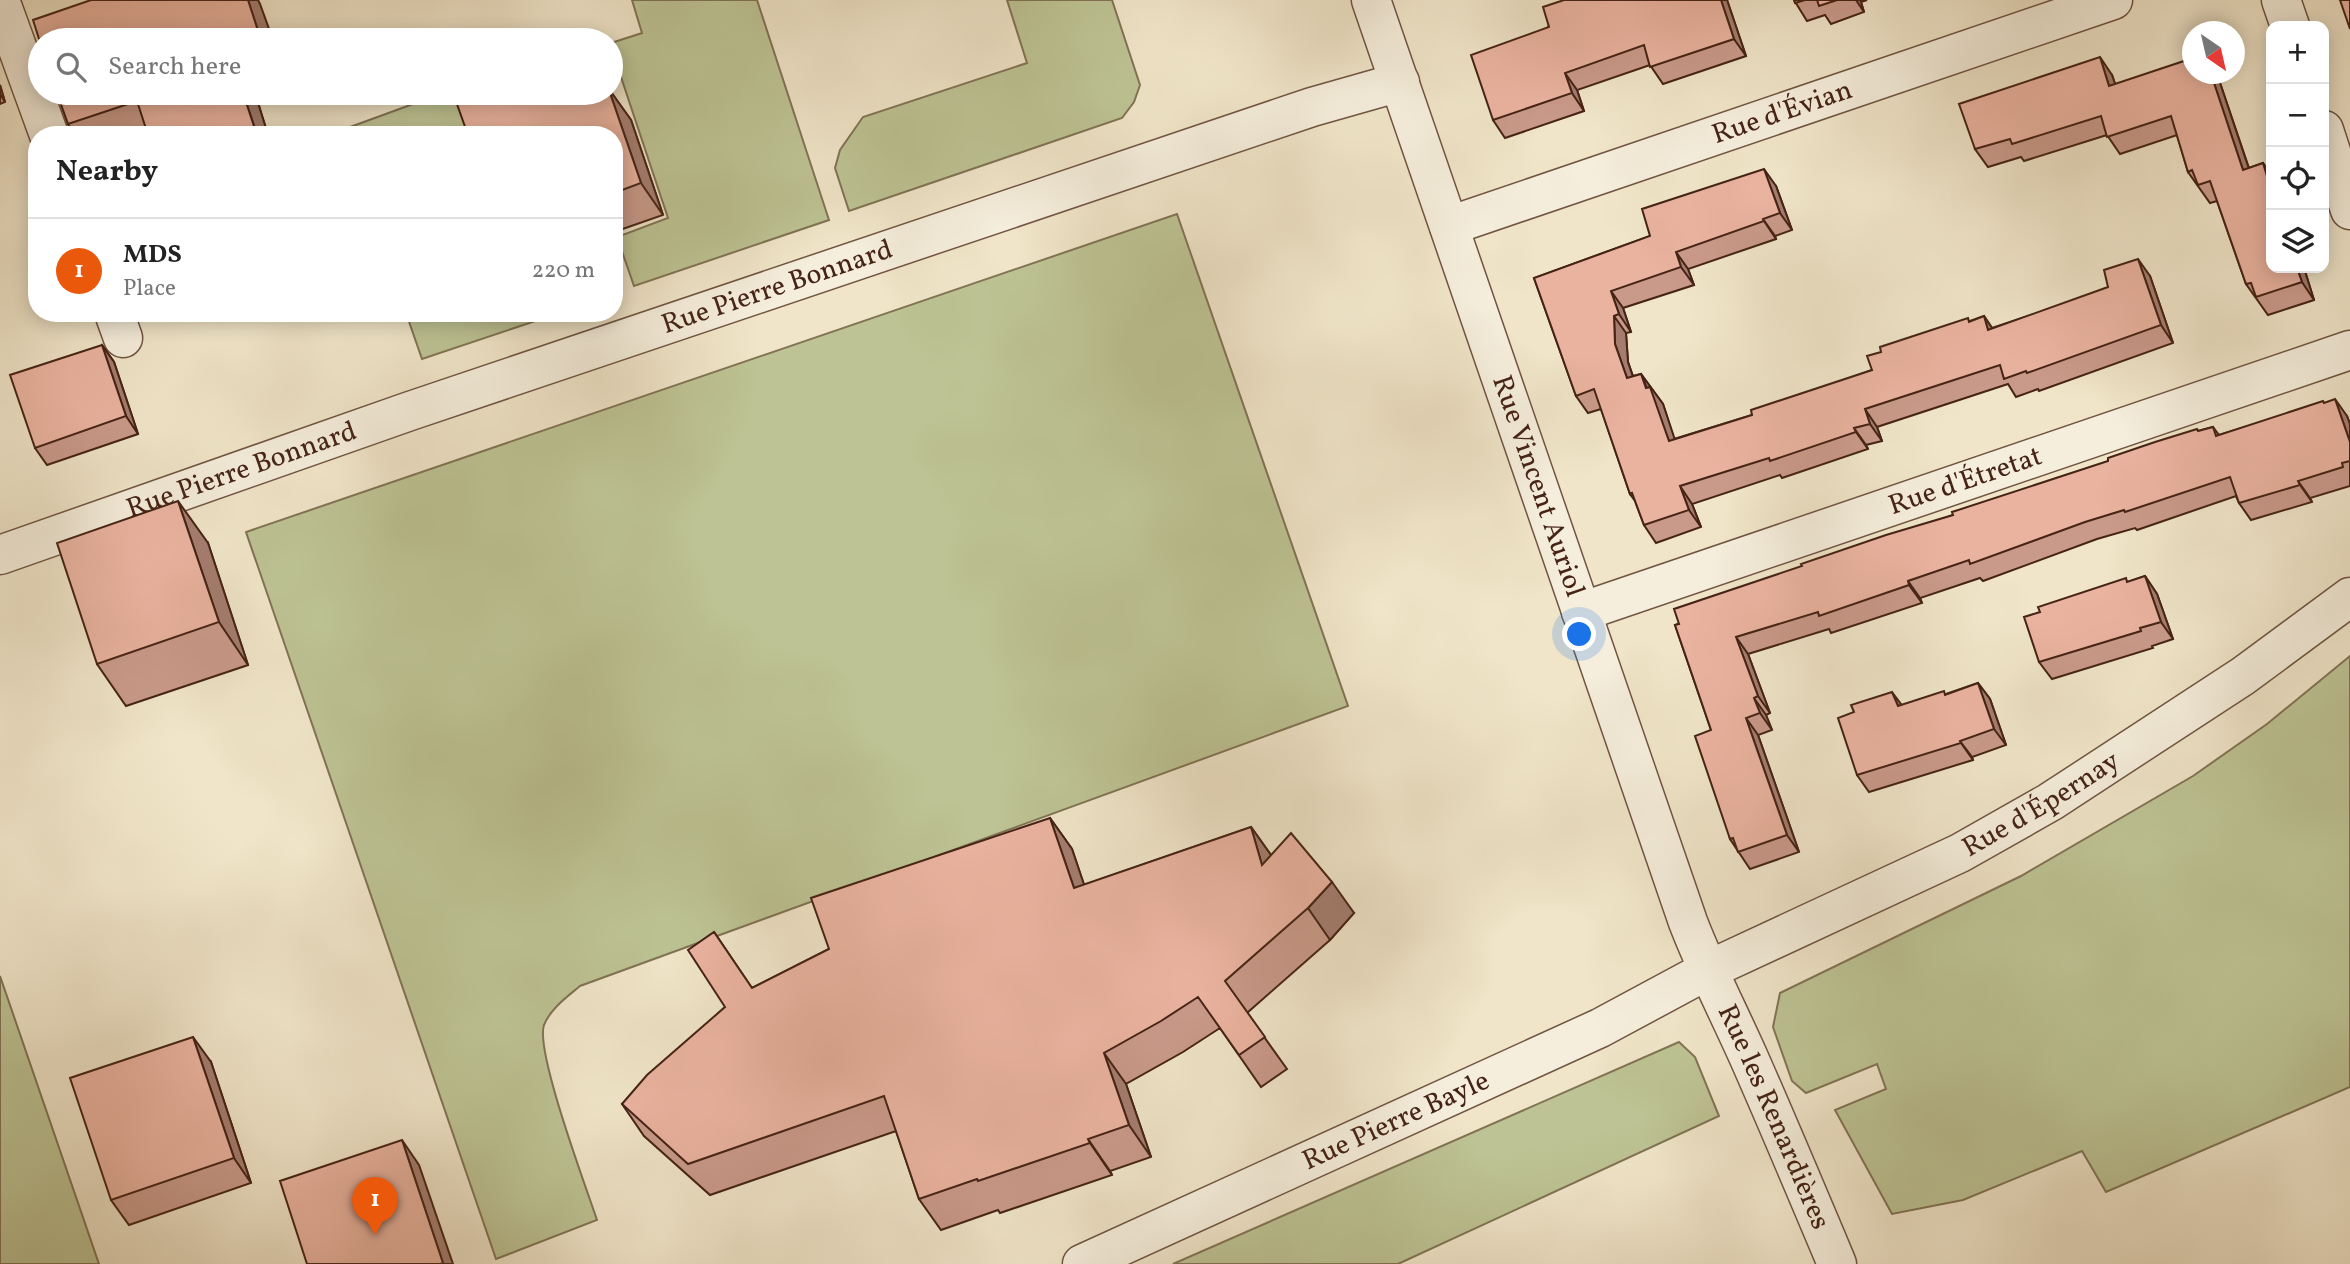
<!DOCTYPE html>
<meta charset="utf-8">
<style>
:root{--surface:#fff;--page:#f2f2f2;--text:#222;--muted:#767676;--line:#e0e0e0;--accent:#ea580c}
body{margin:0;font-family:Vollkorn,serif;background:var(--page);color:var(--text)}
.controls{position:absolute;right:21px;top:21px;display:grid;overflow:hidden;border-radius:14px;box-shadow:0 4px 18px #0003}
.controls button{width:63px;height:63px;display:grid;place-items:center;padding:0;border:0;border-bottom:2px solid var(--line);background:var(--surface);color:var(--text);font:35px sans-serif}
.compass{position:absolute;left:2182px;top:21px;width:63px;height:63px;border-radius:50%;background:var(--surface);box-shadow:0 4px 18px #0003;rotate:146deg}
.you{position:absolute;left:1580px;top:635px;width:24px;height:24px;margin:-18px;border:5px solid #fff;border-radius:50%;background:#1a73e8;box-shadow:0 0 0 10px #1a73e833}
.badge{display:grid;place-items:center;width:46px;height:46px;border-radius:50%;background:var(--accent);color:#fff;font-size:23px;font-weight:700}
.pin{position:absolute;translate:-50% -58px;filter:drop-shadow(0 2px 4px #0008)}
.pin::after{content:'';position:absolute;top:37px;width:24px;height:21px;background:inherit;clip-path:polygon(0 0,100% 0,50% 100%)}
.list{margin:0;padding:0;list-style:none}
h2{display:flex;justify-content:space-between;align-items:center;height:91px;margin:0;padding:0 28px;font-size:30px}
h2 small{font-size:23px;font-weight:400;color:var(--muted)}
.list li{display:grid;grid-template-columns:46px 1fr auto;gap:21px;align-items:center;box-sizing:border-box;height:105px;padding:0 28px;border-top:2px solid var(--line)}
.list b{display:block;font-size:26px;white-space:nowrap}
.list p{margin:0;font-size:23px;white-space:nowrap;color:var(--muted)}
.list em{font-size:23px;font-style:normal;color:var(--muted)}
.icon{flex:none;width:38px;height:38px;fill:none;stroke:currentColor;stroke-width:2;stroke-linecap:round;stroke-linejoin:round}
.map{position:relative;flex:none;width:2350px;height:1264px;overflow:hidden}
.search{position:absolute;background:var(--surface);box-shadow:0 4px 18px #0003;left:28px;top:28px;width:595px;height:77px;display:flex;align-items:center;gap:18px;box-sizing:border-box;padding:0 24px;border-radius:38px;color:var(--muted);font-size:26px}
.panel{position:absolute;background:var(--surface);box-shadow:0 4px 18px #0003;left:28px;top:126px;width:595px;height:196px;border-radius:28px}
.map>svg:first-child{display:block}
</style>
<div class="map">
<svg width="2350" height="1264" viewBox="0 0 2350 1264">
<rect width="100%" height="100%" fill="#f0e5c9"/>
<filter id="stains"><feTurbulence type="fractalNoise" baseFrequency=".00286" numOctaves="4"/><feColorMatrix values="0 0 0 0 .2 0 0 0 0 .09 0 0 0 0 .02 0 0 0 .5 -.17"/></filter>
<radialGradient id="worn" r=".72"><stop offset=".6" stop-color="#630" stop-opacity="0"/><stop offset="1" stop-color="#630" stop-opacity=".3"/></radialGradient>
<path fill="#bdc394" stroke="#817354" stroke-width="2" d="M632 0H757L829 220 634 286 617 237 668 218 611 47V43L642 33Z
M1007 0H1112L1140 85 1134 102 1122 118 849 211 835 168 840 150 863 117 1027 63Z
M443 93H495L471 135H343L342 130Z
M1177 214 1348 706 580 986C567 997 551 1008 544 1025 535 1051 586 1187 597 1220L496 1259 246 532Z
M406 313H559L422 359Z
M2350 656V1087L2106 1192 2082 1151 1963 1200 1892 1214 1835 1110 1886 1089 1877 1064 1806 1093 1792 1081 1773 1027 1780 993 2021 876 2193 776 2267 724Z
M0 976 99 1264H0Z
M1679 1042 1695 1057 1719 1116 1398 1264H1173Z"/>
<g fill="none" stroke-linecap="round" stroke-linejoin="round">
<defs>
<g id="minor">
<path d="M0 0 49 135"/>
<path id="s1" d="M1371 0 1688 922C1706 969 1729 1013 1749 1058 1779 1126 1808 1195 1837 1264"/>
<path d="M2281 0 2290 26"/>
<path d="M2324 130 2350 210"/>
<path id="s2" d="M1449 226 2113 0"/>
<path d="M114 313 123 338"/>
<path id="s3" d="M0 555 410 411 1312 107 1400 82"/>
<path id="s4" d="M1581 612 2350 350"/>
<path id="s5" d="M1082 1264 1600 1028 1706 971 1960 853 2050 802 2243 676 2350 597"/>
</g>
</defs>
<use href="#minor" stroke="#705442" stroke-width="41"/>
<use href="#minor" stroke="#f5eedc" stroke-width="38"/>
</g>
<path fill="#c99a8a" stroke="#452315" stroke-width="2" d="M1564 0H1727L1746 56 1663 84 1650 65 1577 90 1584 111 1505 138 1493 120Z
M1794 0H1867L1861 2 1864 12 1831 24 1825 15 1807 21Z
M2193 74H2217L2249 168 2263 163 2271 175V268H2304L2314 300 2268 315 2246 284 2217 201 2210 203 2188 172 2177 135 2120 154 2107 135 2024 161 2021 157 1988 167 1975 149 2112 75 2115 84Z
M0 85 5 102 0 104Z
M611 92 631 120 663 215 614 232V135L454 93H574L578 98Z
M57 93H255L268 135H75L68 124Z
M1776 186 1792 230 1775 236 1776 239 1688 269 1694 285 1623 308 1631 332 1626 333 1628 362 1633 376 1641 374 1663 404 1674 439 1752 415 1872 370 1970 321 1984 316 1992 328 2150 276 2173 343 2039 391 2038 389 2016 397 2008 384 1877 427 1882 441 1866 445 1868 449 1782 478 1780 475 1692 504 1701 527 1656 543 1644 525 1635 501 1630 494 1601 409 1588 413 1576 396 1534 278 1650 236Z
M102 345 114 362 138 434 47 465 35 448Z
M2324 403 2347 416 2350 424V486L2310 498 2312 502 2251 520 2239 503 2236 496 2137 530 2135 528 2097 539 1983 581 1980 578 1920 598 1922 603 1831 633 1829 629 1748 654 1770 713 1766 715 1772 730 1758 735 1799 852 1750 869 1730 839 1711 730 1675 625 1953 515 2198 431 2213 427 2219 435Z
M208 543 248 665 126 706 97 664Z
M2145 576 2157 594 2173 639 2152 646 2153 648 2052 679 2039 662 2128 582Z
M1978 683 1990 699 2006 745 1972 757 1973 760 1869 792 1857 775 1902 705 1946 694Z
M1050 818 1072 849 1084 885 1251 827 1271 855 1354 913 1330 940 1247 1013 1287 1069 1261 1087 1220 1028 1183 1052 1126 1084 1151 1157 1110 1171 1112 1175 1000 1213 998 1210 941 1230 919 1199 896 1131 710 1195 644 1136 622 1104 725 1007 714 932 752 988 829 949Z
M211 1062 251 1183 129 1225 111 1200Z"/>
<path fill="#a47d70" stroke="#452315" stroke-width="2" d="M248 0H258L260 4 273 40H261Z
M1721 0H1727L1746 56 1734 39Z
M1856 0H1860L1861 2 1864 12Z
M2100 57 2112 75 2122 104 2109 86Z
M1565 73 1577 90 1584 111 1572 93Z
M2211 74H2217L2255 187 2243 170Z
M0 85 5 102 0 94Z
M611 92 631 120 663 215 641 183 610 93Z
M243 93H255L268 135H257Z
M571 93H574L590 115 573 100Z
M2263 163 2271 175V189Z
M1764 169 1776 186 1792 230 1780 213Z
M1763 219 1775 236 1776 239 1764 221Z
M1676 252 1688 269 1694 285 1681 267Z
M2138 259 2150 276 2173 343 2161 325Z
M2297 268H2304L2314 300 2302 282Z
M1611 291 1623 308 1631 332 1619 314Z
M1614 316 1626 333 1628 362 1639 395 1627 378 1615 344Z
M1984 316 1996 334 1988 330Z
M102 345 114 362 138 434 126 416Z
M1641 374 1663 404 1681 458 1669 441Z
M2335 399 2347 416 2350 424V442Z
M1865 409 1877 427 1882 441 1870 424Z
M1854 428 1866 445 1868 449 1856 432Z
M2298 481 2310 498 2312 502 2300 485Z
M1680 486 1692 504 1701 527 1689 510Z
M178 501 208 543 248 665 219 622Z
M2145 576 2157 594 2173 639 2161 622Z
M1908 581 1920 598 1922 603 1909 585Z
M1736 637 1748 654 1770 713 1758 696Z
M1978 683 1990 699 2006 745 1994 729Z
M1892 692 1904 708 1898 706Z
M1754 698 1766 715 1772 730 1760 713Z
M1746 718 1758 735 1799 852 1787 835Z
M1960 741 1972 757 1973 760 1961 743Z
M1050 818 1072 849 1096 920 1074 888Z
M1251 827 1273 858 1262 865Z
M1332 882 1354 913 1330 940 1308 908Z
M193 1037 211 1062 251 1183 234 1158Z
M1104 1053 1126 1084 1151 1157 1129 1125Z
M1088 1139 1110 1171 1112 1175 1090 1143Z
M402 1140 419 1165 453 1264H444L443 1263Z"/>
<path fill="#eab3a0" stroke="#452315" stroke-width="2" d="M91 0H248L261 40H40V42L33 20Z
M1564 0H1721L1734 39 1650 67 1644 45 1565 73 1572 93 1493 120 1471 55 1549 27 1543 7Z
M1794 0H1805L1795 3Z
M1817 0H1837L1819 6Z
M2340 0H2350V29Z
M2100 57 2109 86 2193 58V74H2211L2243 170 2263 163 2271 189V268H2297L2302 282 2256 297 2251 283 2246 284 2210 181 2198 185 2192 170 2188 172 2171 116 2107 137 2101 116 2012 144 2010 139 1975 149 1959 104Z
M57 93H243L257 135H148L137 101 68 124Z
M453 93H571L573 100 595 93H610L641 183 614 193V135H468Z
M1764 169 1780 213 1763 219 1764 221 1676 252 1681 267 1611 291 1619 314 1614 316 1615 344 1627 378 1641 374 1646 388 1650 387 1669 441 1752 415 1751 410 1872 370 1867 356 1881 352 1880 347 1968 318 1969 322 1984 316 1988 330 2108 287 2104 270 2138 259 2161 325 2027 373 2026 371 2004 379 2000 365 1865 409 1870 424 1854 428 1856 432 1770 461 1769 458 1680 486 1689 510 1644 525 1632 493 1630 494 1594 389 1576 396 1534 278 1650 236 1642 209Z
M102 345 126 416 35 448 10 375Z
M2335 399 2350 442V461L2342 463 2343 467 2298 481 2300 485 2239 503 2230 477 2125 512 2124 510 2085 522 1970 564 1969 560 1908 581 1909 585 1819 616 1818 612 1736 637 1758 696 1754 698 1760 713 1746 718 1787 835 1738 852 1733 838 1730 839 1695 736 1711 730 1675 625 1679 624 1674 609 1802 566 1801 564 1886 535 1953 515 1952 512 2108 461V458L2155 442 2197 429 2198 431 2213 427 2216 436 2323 401 2324 403Z
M178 501 219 622 97 664 57 543Z
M2145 576 2161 622 2140 628 2141 631 2039 662 2024 617 2040 612 2038 607 2126 578 2127 582Z
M1978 683 1994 729 1960 741 1961 743 1857 775 1838 718 1854 712 1851 705 1892 692 1898 706 1944 691 1945 695Z
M1050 818 1074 888 1251 827 1262 865 1291 833 1332 882 1308 908 1225 981 1265 1037 1239 1055 1198 997 1161 1021 1104 1053 1129 1125 1088 1139 1090 1143 978 1181 977 1179 919 1199 884 1096 688 1164 622 1104 647 1075 725 1007 688 950 714 932 752 988 829 949 811 898Z
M193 1037 234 1158 111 1200 70 1078Z
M402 1140 443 1263 440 1264H307L280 1181Z"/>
<g text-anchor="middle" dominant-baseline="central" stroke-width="7" stroke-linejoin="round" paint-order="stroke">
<g font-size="28" fill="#452315" stroke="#f5eedc">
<text stroke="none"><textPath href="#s2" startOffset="352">Rue d'Évian</textPath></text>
<text stroke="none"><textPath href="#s3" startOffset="822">Rue Pierre Bonnard</textPath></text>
<text stroke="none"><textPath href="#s3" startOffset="256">Rue Pierre Bonnard</textPath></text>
<text stroke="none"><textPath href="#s4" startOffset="406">Rue d'Étretat</textPath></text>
<text stroke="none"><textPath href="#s1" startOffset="514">Rue Vincent Auriol</textPath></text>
<text stroke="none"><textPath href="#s5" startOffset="1064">Rue d'Épernay</textPath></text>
<text stroke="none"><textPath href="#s1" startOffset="1188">Rue les Renardières</textPath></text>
<text stroke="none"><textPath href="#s5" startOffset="345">Rue Pierre Bayle</textPath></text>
</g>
</g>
<rect width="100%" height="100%" filter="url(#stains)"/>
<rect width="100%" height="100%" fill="url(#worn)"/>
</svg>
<div class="controls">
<button>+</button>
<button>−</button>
<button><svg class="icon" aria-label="locate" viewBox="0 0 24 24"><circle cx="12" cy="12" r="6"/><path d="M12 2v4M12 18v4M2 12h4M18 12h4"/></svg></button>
<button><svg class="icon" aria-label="layers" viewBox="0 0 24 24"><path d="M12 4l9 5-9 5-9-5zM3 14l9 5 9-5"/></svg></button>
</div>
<svg class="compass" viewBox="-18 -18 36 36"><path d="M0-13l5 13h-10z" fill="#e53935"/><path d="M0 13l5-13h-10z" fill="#767676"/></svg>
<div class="you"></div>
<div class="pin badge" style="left:375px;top:1235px">1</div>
<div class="search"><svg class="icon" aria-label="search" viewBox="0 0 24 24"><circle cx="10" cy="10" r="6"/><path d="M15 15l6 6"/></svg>Search here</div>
<section class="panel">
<h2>Nearby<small></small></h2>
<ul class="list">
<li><span class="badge">1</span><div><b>MDS</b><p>Place</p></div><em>220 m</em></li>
</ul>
</section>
</div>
